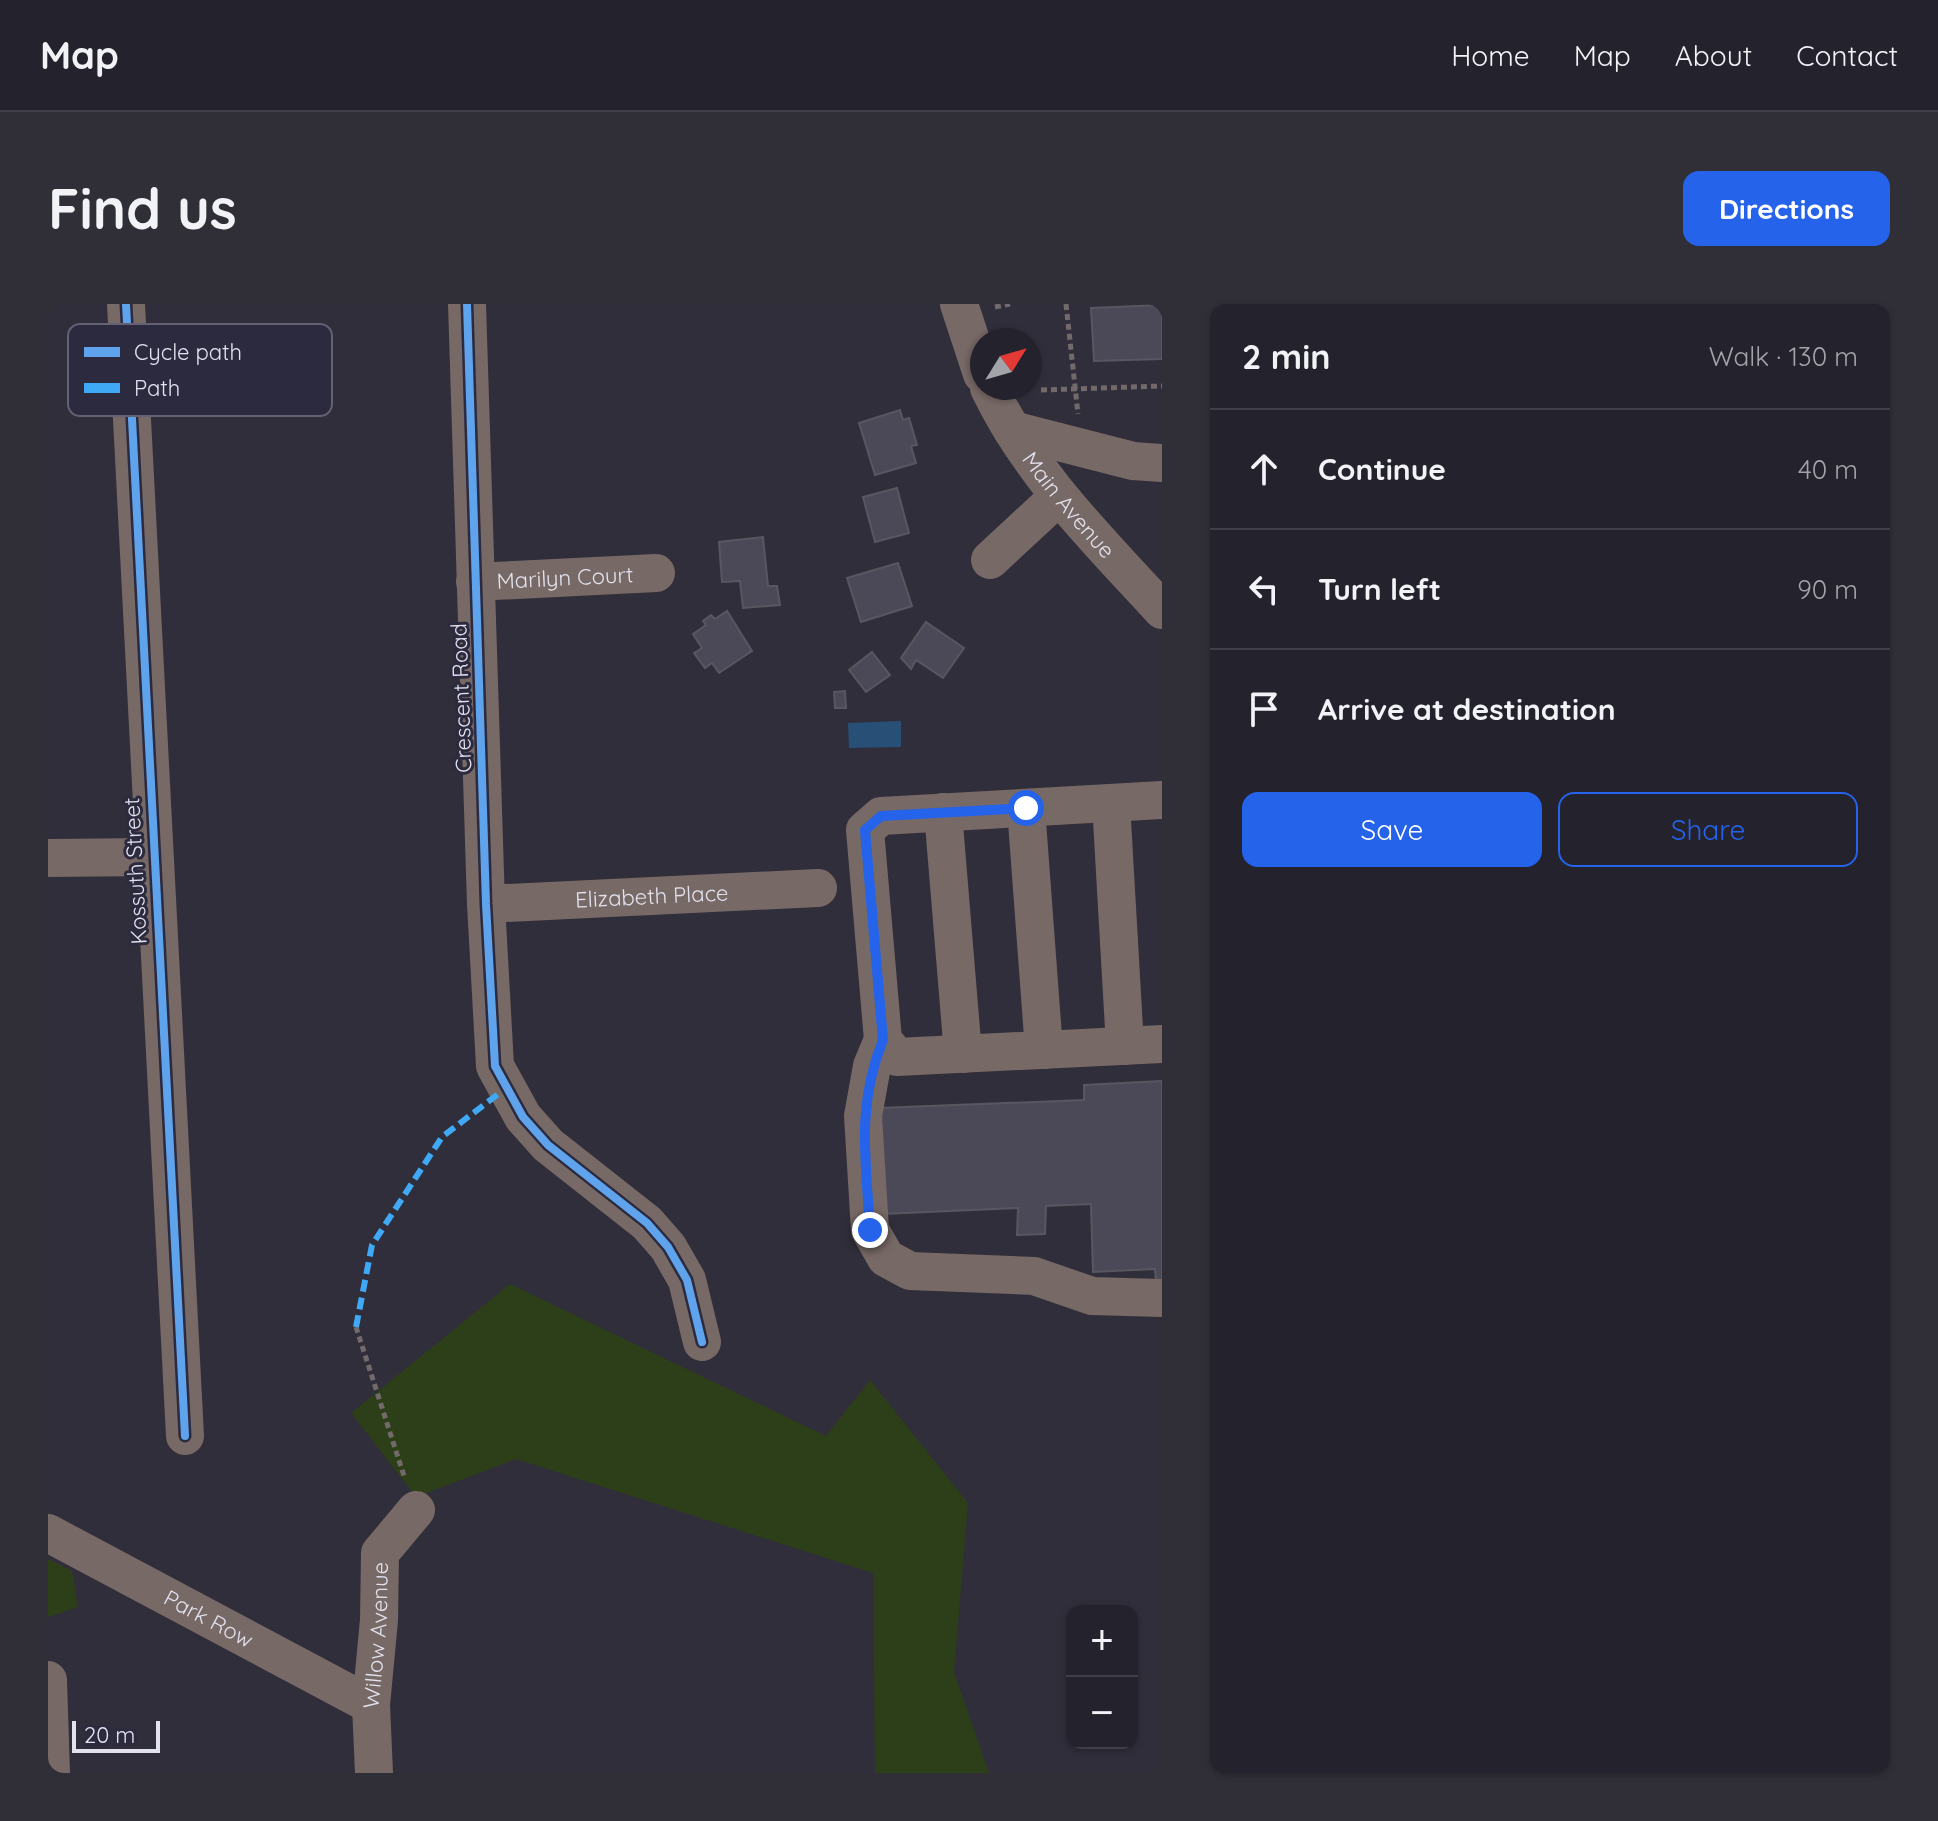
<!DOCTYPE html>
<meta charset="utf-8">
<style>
:root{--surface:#24222c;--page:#302f38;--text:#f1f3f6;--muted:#a3a4a9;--line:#413f48;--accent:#2563eb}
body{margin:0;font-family:Quicksand,sans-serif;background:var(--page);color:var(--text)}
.controls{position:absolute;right:24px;bottom:24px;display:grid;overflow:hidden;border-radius:16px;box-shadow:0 2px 6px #0004}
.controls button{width:72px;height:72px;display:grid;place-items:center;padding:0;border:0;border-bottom:2px solid var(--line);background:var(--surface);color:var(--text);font:40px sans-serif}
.compass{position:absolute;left:922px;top:24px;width:72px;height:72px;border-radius:50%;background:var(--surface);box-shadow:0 2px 6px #0004;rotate:53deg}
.scale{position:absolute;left:24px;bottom:20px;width:88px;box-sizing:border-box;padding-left:8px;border:4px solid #e2e1ee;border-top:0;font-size:22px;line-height:28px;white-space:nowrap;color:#e2e1ee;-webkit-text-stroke:6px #2c2a3e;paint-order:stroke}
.stop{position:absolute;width:24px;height:24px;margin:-18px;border:6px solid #2563eb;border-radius:50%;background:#fff}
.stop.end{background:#2563eb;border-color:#fff;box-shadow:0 2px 8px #0008}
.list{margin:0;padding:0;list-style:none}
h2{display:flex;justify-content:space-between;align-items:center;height:104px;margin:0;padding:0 32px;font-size:34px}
h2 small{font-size:26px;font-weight:400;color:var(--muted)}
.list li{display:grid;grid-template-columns:52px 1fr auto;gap:24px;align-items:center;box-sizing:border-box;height:120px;padding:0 32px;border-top:2px solid var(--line)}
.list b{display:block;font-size:30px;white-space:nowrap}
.list em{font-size:26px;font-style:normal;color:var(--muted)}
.actions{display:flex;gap:16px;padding:24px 32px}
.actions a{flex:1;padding:18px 0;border:2px solid var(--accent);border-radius:16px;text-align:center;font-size:28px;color:var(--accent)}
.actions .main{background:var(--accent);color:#fff}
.icon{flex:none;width:44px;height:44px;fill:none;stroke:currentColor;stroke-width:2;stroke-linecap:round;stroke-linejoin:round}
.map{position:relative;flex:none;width:1114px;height:1469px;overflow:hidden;border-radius:16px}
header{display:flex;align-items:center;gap:48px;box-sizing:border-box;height:112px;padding:0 40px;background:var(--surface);border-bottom:2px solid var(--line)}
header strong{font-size:38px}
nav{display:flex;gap:44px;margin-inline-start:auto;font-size:28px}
.intro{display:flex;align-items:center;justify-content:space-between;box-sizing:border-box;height:192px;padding:0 48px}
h1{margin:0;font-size:56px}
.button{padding:20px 36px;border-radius:16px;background:var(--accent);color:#fff;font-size:28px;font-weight:700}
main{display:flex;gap:48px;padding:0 48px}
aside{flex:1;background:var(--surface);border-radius:16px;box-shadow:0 2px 6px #0004}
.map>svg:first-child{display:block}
</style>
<header>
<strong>Map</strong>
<nav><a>Home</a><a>Map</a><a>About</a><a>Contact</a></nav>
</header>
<div class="intro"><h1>Find us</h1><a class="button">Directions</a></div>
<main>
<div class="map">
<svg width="1114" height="1469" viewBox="0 0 1114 1469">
<rect width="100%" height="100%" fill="#302e3a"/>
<path fill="#2d3f19" d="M462 980 778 1132 822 1076 920 1199 906 1368 941 1469H827L825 1269 468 1155 368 1193 303 1109Z
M0 1255 24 1267 30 1303 0 1313Z"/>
<path fill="#285077" d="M853 417V443L801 444 800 419Z"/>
<path fill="#4b4958" stroke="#585761" stroke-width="2" d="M1114 1V55L1046 57 1043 4Z
M852 106 855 116 861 114 869 141 863 142 868 159 827 171 811 119Z
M849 184 861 229 827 238 815 193Z
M715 233 720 282H729L732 301 695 304 692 277 674 278 671 238Z
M850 259 864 302 813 318 799 274Z
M679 307 704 347 671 369 664 359 657 364 646 349 654 344 645 330 658 321 655 317 663 311 667 315Z
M878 318 916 344 895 374 868 356 863 365 853 354Z
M824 348 842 371 818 388 801 366Z
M797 387 798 404H787L786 388Z
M1114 777V979H1108L1107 965 1045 968 1043 900 998 902 997 930 969 931 970 904 835 910 831 804 1036 796V781Z"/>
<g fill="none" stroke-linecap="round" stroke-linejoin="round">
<path stroke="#726a6a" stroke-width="5" stroke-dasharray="6 4" stroke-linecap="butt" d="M1018 0 1030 110
M947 3 962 0
M993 86 1114 82
M308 1023 357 1175"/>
<g stroke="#776965" stroke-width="38">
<path d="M78 0 137 1132"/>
<path d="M419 0 438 600 447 762 475 813 500 841 599 919 620 943 639 976 654 1038"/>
<path d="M911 0 934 70"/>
<path id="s1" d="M941 84C982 170 1051 237 1114 306"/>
<path d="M964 126 1085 157 1114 159"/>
<path d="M942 256 1011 192"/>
<path id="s2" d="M427 278 608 269"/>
<path d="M1114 496 833 512 817 526 835 736 849 753 1114 740"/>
<path d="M1063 499 1077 742"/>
<path d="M978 504 996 746"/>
<path d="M895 508 915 750"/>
<path d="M0 554 104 553"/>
<path id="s3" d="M438 600 770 584"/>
<path d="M835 736 824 762 815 812 822 926 838 954 862 967 986 972 1044 992 1114 994"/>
<path id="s4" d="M0 1229 323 1401"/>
<path d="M0 1376 3 1469"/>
<path id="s5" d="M326 1469 323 1401 331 1316 332 1249 368 1206"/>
</g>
<path stroke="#3fa9f5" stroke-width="6" stroke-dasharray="12 6" stroke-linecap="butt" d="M308 1023 324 941 394 833 458 784"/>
<defs>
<path id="cycleway" d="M78 0 137 1132
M419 0 438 600 447 762 475 813 500 841 599 919 620 943 639 976 654 1038"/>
</defs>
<use href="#cycleway" stroke="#2c2a3e" stroke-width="13"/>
<use href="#cycleway" stroke="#60a3ed" stroke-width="8"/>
</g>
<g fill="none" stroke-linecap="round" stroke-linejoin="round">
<path stroke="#2563eb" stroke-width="10" d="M822 926C818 856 808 803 835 736L817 526 833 512 978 504"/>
</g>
<g text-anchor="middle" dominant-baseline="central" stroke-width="6" stroke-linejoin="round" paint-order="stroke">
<g font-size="22" fill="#e2e1ee" stroke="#2c2a3e">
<text stroke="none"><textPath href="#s1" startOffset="142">Main Avenue</textPath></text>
<text stroke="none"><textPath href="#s2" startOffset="90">Marilyn Court</textPath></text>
<text transform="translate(413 394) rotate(-92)">Crescent Road</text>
<text transform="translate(87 567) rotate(-93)">Kossuth Street</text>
<text stroke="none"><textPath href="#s3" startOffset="166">Elizabeth Place</textPath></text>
<text stroke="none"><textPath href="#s4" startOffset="182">Park Row</textPath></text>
<text stroke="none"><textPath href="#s5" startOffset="138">Willow Avenue</textPath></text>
</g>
</g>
<rect x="20" y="20" width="264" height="92" rx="12" fill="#2c2a3e" stroke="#636173" stroke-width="2"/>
<rect x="36" y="43" width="36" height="10" fill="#60a3ed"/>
<rect x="36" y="79" width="36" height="10" fill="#3fa9f5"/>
<g font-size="22" fill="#e2e1ee">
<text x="86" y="56">Cycle path</text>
<text x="86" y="92">Path</text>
</g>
</svg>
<div class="controls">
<button>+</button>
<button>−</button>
</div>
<svg class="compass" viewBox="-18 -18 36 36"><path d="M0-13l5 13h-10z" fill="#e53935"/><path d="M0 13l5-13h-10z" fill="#a3a4a9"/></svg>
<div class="scale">20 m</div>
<div class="stop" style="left:978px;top:504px"></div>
<div class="stop end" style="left:822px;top:926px"></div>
</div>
<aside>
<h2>2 min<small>Walk · 130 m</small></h2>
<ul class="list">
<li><svg class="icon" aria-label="ahead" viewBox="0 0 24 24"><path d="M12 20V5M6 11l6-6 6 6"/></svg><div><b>Continue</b></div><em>40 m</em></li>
<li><svg class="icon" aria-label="left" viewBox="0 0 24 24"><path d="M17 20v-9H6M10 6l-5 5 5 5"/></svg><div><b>Turn left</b></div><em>90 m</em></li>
<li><svg class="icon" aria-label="arrive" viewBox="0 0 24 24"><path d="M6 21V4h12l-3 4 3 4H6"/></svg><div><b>Arrive at destination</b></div></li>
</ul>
<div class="actions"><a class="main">Save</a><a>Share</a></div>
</aside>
</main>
